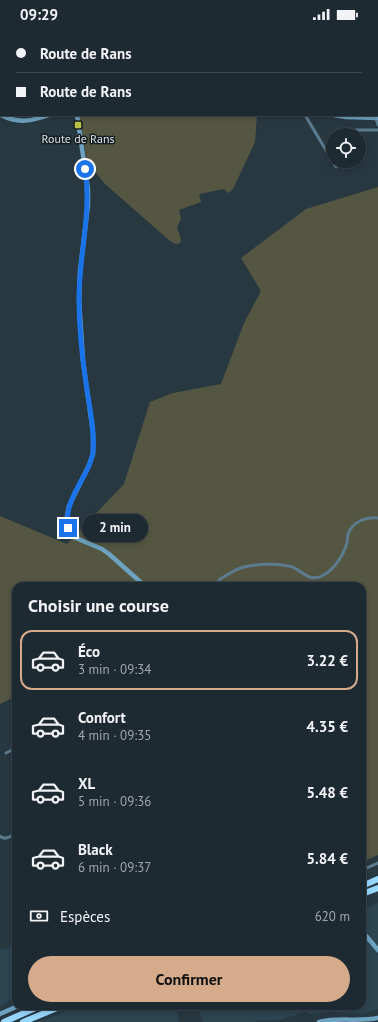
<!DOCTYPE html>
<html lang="fr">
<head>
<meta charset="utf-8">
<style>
	:root { --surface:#1e2a31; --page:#2b363d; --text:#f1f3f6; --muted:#a1a7ab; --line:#3c464d; --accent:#d6ab8b }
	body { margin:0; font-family:"PT Sans",sans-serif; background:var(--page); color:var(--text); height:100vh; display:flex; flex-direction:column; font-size:15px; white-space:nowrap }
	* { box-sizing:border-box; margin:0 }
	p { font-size:13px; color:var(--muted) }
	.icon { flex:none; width:22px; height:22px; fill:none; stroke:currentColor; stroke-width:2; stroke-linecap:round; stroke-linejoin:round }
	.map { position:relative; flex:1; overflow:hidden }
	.panel { position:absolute; left:12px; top:554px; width:354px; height:428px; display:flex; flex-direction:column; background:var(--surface); border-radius:12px; box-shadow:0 2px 6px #0003,0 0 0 1px var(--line) }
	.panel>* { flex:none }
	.top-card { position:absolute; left:0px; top:0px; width:378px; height:88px; box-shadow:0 2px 6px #0003,0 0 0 1px var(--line); display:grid; align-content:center; height:88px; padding:0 16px; background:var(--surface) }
	.controls { position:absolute; left:326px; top:100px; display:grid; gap:8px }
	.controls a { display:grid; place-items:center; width:40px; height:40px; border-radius:50%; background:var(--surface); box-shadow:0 2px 6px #0003,0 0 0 1px var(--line); font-size:20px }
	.end { position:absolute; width:18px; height:18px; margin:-9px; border:5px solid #1a73e8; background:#fff; box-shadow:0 0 0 2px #fff }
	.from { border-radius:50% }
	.bubble { position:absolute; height:28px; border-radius:14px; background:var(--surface); box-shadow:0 2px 6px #0003,0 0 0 1px var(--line); font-size:13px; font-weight:800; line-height:28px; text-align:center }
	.top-card b { display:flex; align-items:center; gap:14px; height:38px; font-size:15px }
	.top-card b+b { border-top:1px solid var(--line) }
	.top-card i { width:10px; height:10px; background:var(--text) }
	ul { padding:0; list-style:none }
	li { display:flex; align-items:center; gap:12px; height:60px; margin:0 8px 6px; padding:0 8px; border:2px solid transparent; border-radius:12px }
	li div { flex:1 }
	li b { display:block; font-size:15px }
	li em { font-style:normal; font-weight:800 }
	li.current { border-color:var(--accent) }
	li>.icon { width:36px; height:36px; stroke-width:1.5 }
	h2 { padding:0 16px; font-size:18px; line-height:48px }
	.pay { display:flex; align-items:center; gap:10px; height:44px; padding:0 16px; font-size:15px }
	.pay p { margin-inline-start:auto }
	.primary-button { display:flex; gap:8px; margin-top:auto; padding:8px 16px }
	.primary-button a { flex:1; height:46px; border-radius:24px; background:var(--accent); color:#111; font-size:16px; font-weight:800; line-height:46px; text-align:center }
	.status { display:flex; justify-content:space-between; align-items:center; height:28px; padding:0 20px; background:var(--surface); direction:ltr }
	.status svg { height:11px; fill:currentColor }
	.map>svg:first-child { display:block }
	.built { fill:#2d4451 }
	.green { fill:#545642 }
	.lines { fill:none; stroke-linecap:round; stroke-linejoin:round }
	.street { stroke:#5b7b8e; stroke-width:3 }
	.secondary { stroke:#6da2c0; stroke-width:4.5 }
	.highway { stroke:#97d8fe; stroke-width:6 }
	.route { stroke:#1a73e8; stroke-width:5 }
	.poi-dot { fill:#bbc044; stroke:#171e22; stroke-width:1.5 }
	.labels { text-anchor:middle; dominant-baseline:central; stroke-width:3; stroke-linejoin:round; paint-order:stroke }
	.poi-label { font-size:12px; fill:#d8e2e8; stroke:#171e22 }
</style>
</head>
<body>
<div class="status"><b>09:29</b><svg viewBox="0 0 49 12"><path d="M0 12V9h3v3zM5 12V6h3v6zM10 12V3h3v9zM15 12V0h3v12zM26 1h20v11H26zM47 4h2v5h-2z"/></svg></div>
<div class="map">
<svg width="378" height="994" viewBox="0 0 378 994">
	<rect width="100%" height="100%" fill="#283841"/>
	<g class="built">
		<path d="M378,875V981L365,985L355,986L332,984L317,986H309L305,984L280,992L258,993L254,994H203L198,980L190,981L177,983L179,994H37L79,978H362V882Z"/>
		<path d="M16,918V973L13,974L11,971L8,973L7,975L0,979V922Z"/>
	</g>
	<g class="green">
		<path d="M79,87H257L255,114L233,161L228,165L224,161L199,166L201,174L179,182L181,191L177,199L181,212L180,215L176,216L170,213L105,156L87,134Z"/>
		<path d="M378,159V827L362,834V558H16V668L0,676V488L67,516L124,456L150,374L173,365L221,356L244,295L261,263L241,230L306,181Z"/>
	</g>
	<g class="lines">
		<g class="street">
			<path d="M278,1V0"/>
			<path d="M377,28H378"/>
			<path d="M305,87L336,139"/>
			<path d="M376,90L378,97"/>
			<path d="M356,102H378"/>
			<path d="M217,558L219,552C227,547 235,541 244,539C257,536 276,535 289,538C301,540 307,555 322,548C334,542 343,528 347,515C348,512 347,509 348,506C353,493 366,489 378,490"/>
			<path d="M6,725L16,720"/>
			<path d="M0,808C5,813 11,808 16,805"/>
			<path d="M16,830L14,832L16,837"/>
			<path d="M362,842L378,835"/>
		</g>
		<g class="secondary">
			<path d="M217,0L218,1"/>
			<path d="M1,87C18,96 32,93 49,87"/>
			<path d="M77,87L88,161V177L80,243L79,271L83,333L93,405V426L89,437L69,478L67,488V495L70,505L74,509L83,513L102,521L109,526L145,558"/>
			<path d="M334,87L346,89L378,90"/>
			<path d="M362,903L378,922"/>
			<path d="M0,986L18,978"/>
			<path d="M319,994C338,989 359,994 378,990"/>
		</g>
		<g class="highway">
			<path d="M362,858L378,851"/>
			<path d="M362,866L378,860"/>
			<path d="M4,994L40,978"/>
			<path d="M23,994L62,978"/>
		</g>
	</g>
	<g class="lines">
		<path class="route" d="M68,500C64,480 77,461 86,444C89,438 92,431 93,424C95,401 89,378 86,355C82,328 79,298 79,271C79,227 92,184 85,141"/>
	</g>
	<rect class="poi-dot" x="74" y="93" width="8" height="8" rx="2"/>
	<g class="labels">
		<g class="poi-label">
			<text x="78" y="110">Route de Rans</text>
		</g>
	</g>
</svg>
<div class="controls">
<a><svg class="icon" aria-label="locate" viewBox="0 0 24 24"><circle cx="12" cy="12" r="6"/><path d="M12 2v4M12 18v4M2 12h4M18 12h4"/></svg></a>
</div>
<i class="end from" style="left:85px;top:141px"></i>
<i class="end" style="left:68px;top:500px"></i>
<div class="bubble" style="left:82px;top:486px;width:66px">2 min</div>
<div class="top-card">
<b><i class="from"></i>Route de Rans</b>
<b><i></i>Route de Rans</b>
</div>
<section class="panel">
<h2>Choisir une course</h2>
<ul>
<li class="current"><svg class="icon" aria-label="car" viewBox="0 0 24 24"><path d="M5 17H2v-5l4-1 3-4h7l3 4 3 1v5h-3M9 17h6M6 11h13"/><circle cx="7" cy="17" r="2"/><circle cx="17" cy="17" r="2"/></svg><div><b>Éco</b><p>3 min · 09:34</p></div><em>3.22 €</em></li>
<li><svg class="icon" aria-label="car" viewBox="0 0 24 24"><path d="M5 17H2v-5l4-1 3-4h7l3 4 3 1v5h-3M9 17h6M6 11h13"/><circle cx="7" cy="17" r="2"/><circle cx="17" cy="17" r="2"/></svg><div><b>Confort</b><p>4 min · 09:35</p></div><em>4.35 €</em></li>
<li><svg class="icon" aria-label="car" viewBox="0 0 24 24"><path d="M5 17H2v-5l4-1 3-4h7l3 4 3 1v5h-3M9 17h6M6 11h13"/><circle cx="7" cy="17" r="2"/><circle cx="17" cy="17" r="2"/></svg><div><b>XL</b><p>5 min · 09:36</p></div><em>5.48 €</em></li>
<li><svg class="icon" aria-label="car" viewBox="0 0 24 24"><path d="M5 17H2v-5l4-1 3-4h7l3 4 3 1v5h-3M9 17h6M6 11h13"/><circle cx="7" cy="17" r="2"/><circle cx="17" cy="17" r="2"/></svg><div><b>Black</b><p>6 min · 09:37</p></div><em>5.84 €</em></li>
</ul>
<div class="pay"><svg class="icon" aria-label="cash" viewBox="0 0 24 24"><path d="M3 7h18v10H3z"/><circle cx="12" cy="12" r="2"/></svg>Espèces<p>620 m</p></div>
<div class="primary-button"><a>Confirmer</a></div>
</section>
</div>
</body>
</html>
